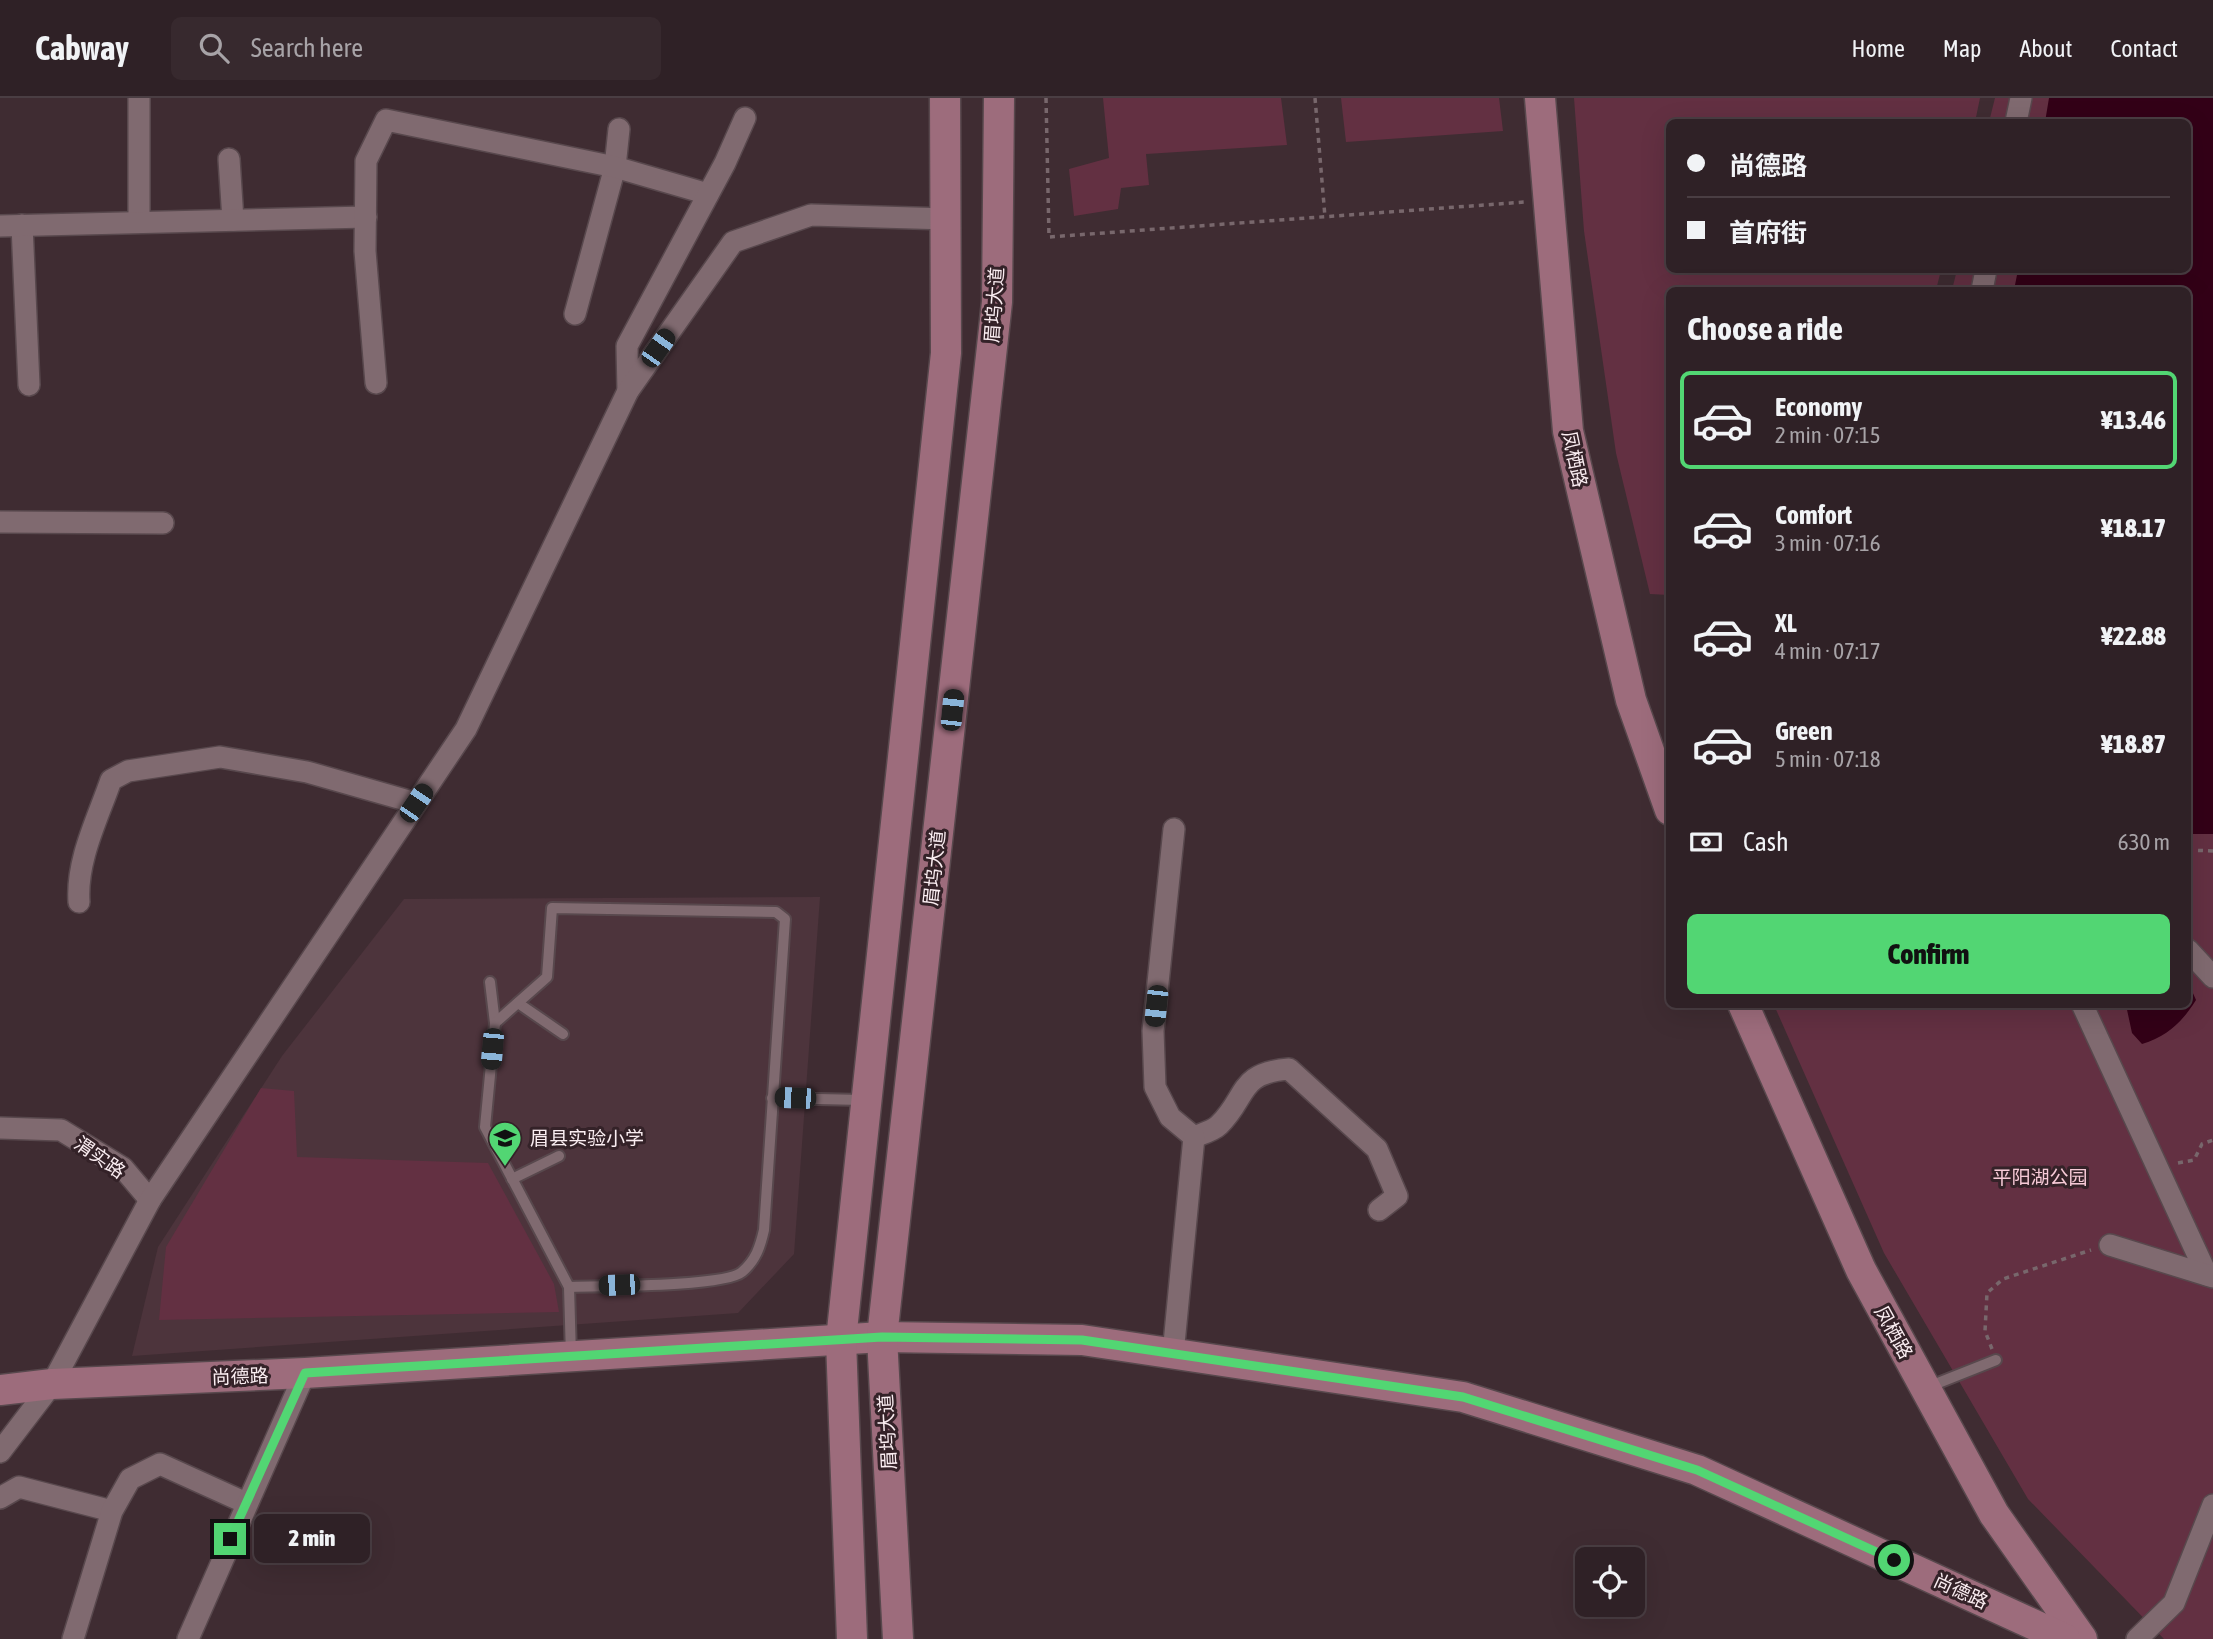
<!DOCTYPE html>
<html lang="en">
<head>
<meta charset="utf-8">
<style>
	:root { --surface:#2f2126; --page:#37292e; --text:#f1f3f6; --muted:#a7a3a7; --line:#4a3e43; --accent:#52d673 }
	body { margin:0; font-family:"Asap Condensed","Noto Sans SC",sans-serif; background:var(--page); color:var(--text); height:100vh; display:flex; flex-direction:column; font-size:26px; white-space:nowrap }
	* { box-sizing:border-box; margin:0 }
	p { font-size:23px; color:var(--muted) }
	.icon { flex:none; width:38px; height:38px; fill:none; stroke:currentColor; stroke-width:2; stroke-linecap:round; stroke-linejoin:round }
	.map { position:relative; flex:1; overflow:hidden }
	.panel { position:absolute; left:1666px; top:189px; width:525px; height:721px; display:flex; flex-direction:column; background:var(--surface); border-radius:10px; box-shadow:0 7px 28px #0002,0 0 0 2px var(--line) }
	.panel>* { flex:none }
	.hud { position:absolute; left:1666px; top:21px; width:525px; height:154px; border-radius:10px; box-shadow:0 7px 28px #0002,0 0 0 2px var(--line); display:grid; align-content:center; height:154px; padding:0 21px; background:var(--surface) }
	.tools { position:absolute; left:1575px; top:1449px; display:grid; gap:14px }
	.tools a { display:grid; place-items:center; width:70px; height:70px; border-radius:10px; background:var(--surface); box-shadow:0 7px 28px #0002,0 0 0 2px var(--line); font-size:35px }
	.end { position:absolute; width:32px; height:32px; margin:-16px; border:9px solid #52d673; background:#111; box-shadow:0 0 0 4px #111 }
	.from { border-radius:50% }
	.bubble { position:absolute; height:49px; border-radius:10px; background:var(--surface); box-shadow:0 7px 28px #0002,0 0 0 2px var(--line); font-size:23px; font-weight:800; line-height:49px; text-align:center }
	.car { position:absolute; width:21px; height:42px; margin:-21px -10px; border-radius:9px; box-shadow:0 0 5px 2px #0007; background:linear-gradient(#222 24%,#8ab4d8 0 40%,#222 0 76%,#8ab4d8 0 86%,#222 0) }
	.hud b { display:flex; align-items:center; gap:24px; height:66px; font-size:26px }
	.hud b+b { border-top:2px solid var(--line) }
	.hud i { width:18px; height:18px; background:var(--text) }
	ul { padding:0; list-style:none }
	li { display:flex; align-items:center; gap:21px; height:98px; margin:0 14px 10px; padding:0 7px; border:4px solid transparent; border-radius:10px }
	li div { flex:1 }
	li b { display:block; font-size:26px }
	li em { font-style:normal; font-weight:800 }
	li.selected { border-color:var(--accent) }
	li>.icon { width:63px; height:63px; stroke-width:1.5 }
	h2 { padding:0 21px; font-size:32px; line-height:84px }
	.pay { display:flex; align-items:center; gap:18px; height:77px; padding:0 21px; font-size:26px }
	.pay p { margin-inline-start:auto }
	.cta { display:flex; gap:14px; margin-top:auto; padding:14px 21px }
	.cta a { flex:1; height:80px; border-radius:10px; background:var(--accent); color:#111; font-size:28px; font-weight:800; line-height:80px; text-align:center }
	header { display:flex; align-items:center; gap:42px; box-sizing:border-box; height:98px; padding:0 35px; background:var(--surface); border-bottom:2px solid var(--line) }
	header strong { font-size:33px }
	nav { display:flex; gap:38px; margin-inline-start:auto; font-size:24px }
	.search { width:490px; height:63px; background:var(--page); display:flex; align-items:center; gap:18px; box-sizing:border-box; padding:0 24px; border-radius:10px; color:var(--muted); font-size:26px }
	.map>svg:first-child { display:block }
	.built { fill:#4d343c }
	.green { fill:#633042 }
	.water { fill:#330017 }
	.lines { fill:none; stroke-linecap:round; stroke-linejoin:round }
	.lane-casing { stroke:#58484d; stroke-width:14 }
	.street-casing { stroke:#58484d; stroke-width:24 }
	.secondary-casing { stroke:#58484d; stroke-width:33 }
	.path { stroke:#78676c; stroke-width:3.5; stroke-dasharray:5 5; stroke-linecap:butt }
	.lane { stroke:#806a70; stroke-width:10 }
	.street { stroke:#806a70; stroke-width:21 }
	.secondary { stroke:#9d6c7c; stroke-width:30 }
	.route { stroke:#52d673; stroke-width:9 }
	.labels { text-anchor:middle; dominant-baseline:central; stroke-width:6; stroke-linejoin:round; paint-order:stroke }
	.street-label { font-size:19px; fill:#faedf1; stroke:#342228 }
	.poi-label { font-size:19px; fill:#faedf1; stroke:#342228; text-anchor:start }
	.park-label { font-size:19px; fill:#f7cad7; stroke:#342228 }
</style>
</head>
<body>
<header>
<strong>Cabway</strong>
<div class="search"><svg class="icon" aria-label="search" viewBox="0 0 24 24"><circle cx="10" cy="10" r="6"/><path d="M15 15l6 6"/></svg>Search here</div>
<nav><a>Home</a><a>Map</a><a>About</a><a>Contact</a></nav>
</header>
<div class="map">
<svg width="2213" height="1541" viewBox="0 0 2213 1541">
	<rect width="100%" height="100%" fill="#3f2c32"/>
	<path class="built" d="M820,799L794,1156L738,1215L132,1258L158,1149L282,958L404,801Z"/>
	<g class="green">
		<path d="M1103,0H1281L1287,47L1146,56L1149,87L1121,90L1118,111L1074,118L1069,71L1109,60Z"/>
		<path d="M1341,0H1499L1503,33L1346,44Z"/>
		<path d="M1574,0H1980L1975,24H1670V172H1941L1936,192H1670L1669,497L1650,496L1616,355L1584,133Z"/>
		<path d="M1995,0H2213V1541H2164L2028,1401L1884,1155L1774,907L2188,906V192H1952L1957,172H2188V24H1989Z"/>
		<path d="M261,990L294,993L297,1059L488,1065L554,1186L559,1214L159,1222L166,1149Z"/>
	</g>
	<g class="water">
		<path d="M2049,0H2213V736H2188V192H2014L2018,172H2188V24H2045Z"/>
		<path d="M2188,884L2196,902C2182,924 2168,938 2142,946L2132,935L2126,907L2188,906Z"/>
	</g>
	<g class="lines">
		<defs>
			<g id="lane">
				<path d="M490,884L495,925L485,1029L569,1189L571,1258"/>
				<path d="M518,905L563,936"/>
				<path d="M495,925L547,879L552,810L776,814L785,821L764,1132C760,1149 756,1162 742,1174C724,1189 599,1188 569,1189"/>
				<path d="M772,1000L863,1002"/>
				<path d="M512,1081L559,1058"/>
				<path d="M1928,1289L1996,1262"/>
			</g>
			<g id="street">
				<path d="M2016,24L2021,0"/>
				<path d="M229,61L233,122"/>
				<path d="M139,124V0"/>
				<path d="M22,127L29,287"/>
				<path d="M0,128L366,119"/>
				<path d="M1982,192L1986,172"/>
				<path d="M575,216L615,69L619,31"/>
				<path d="M376,285L365,153L366,63L386,22L615,69L708,96"/>
				<path d="M628,293L627,248L725,65L745,20"/>
				<path d="M0,424L163,425"/>
				<path d="M1174,731L1153,933L1155,989L1170,1019L1194,1039C1201,1036 1213,1033 1219,1027C1248,999 1237,975 1289,971L1377,1051L1397,1098L1379,1112"/>
				<path d="M79,804C76,762 98,720 111,682L128,673L220,659L307,674L416,705"/>
				<path d="M2188,852L2213,879"/>
				<path d="M2082,906L2207,1177"/>
				<path d="M0,1030L61,1032L123,1070L150,1102"/>
				<path d="M2110,1147L2213,1179"/>
				<path d="M1173,1256L1194,1039"/>
				<path d="M0,1354L52,1286L150,1102L466,631L628,293L733,144L811,117L948,121"/>
				<path d="M0,1400L19,1389L112,1413"/>
				<path d="M73,1541L112,1413L130,1381L160,1366L246,1405"/>
				<path d="M188,1541L305,1275"/>
				<path d="M2137,1541L2174,1505L2213,1407"/>
			</g>
			<g id="secondary">
				<path d="M1540,0L1568,333L1631,602L1670,712"/>
				<path d="M1743,906L1861,1172L1994,1416L2082,1541"/>
				<path d="M0,1292L52,1286L305,1275L882,1239L1082,1242L1463,1299L1697,1372L2065,1541"/>
				<path d="M852,1541L841,1242L946,255L945,0"/>
				<path d="M898,1541L882,1239L997,204L999,0"/>
			</g>
		</defs>
		<use href="#lane" class="lane-casing"/>
		<use href="#street" class="street-casing"/>
		<use href="#secondary" class="secondary-casing"/>
		<g class="path">
			<path d="M1046,0L1049,139L1525,104"/>
			<path d="M1315,0L1325,119"/>
			<path d="M2188,752L2213,753"/>
			<path d="M2178,1065L2194,1062L2202,1046L2213,1042"/>
			<path d="M1992,1251L1985,1233L1987,1195L2003,1181L2091,1152"/>
		</g>
		<use href="#lane" class="lane"/>
		<use href="#street" class="street"/>
		<use href="#secondary" class="secondary"/>
	</g>
	<g class="lines">
		<path class="route" d="M230,1441L305,1275L882,1239L1082,1242L1463,1299L1697,1372L1894,1462"/>
	</g>
	<defs>
		<symbol id="school-pin" viewBox="-11 -11 22 30"><path d="M0 17L-7.5 6A9.5 9.5 0 1 1 7.5 6Z" fill="#52d673" stroke="#342228"/><path d="M0-5L7-2L0 1L-7-2ZM-4 1L0 2.5L4 1V4Q0 6-4 4Z" fill="#111"/></symbol>
	</defs>
	<g fill-rule="evenodd">
		<use href="#school-pin" x="486" y="1021" width="38" height="52"/>
	</g>
	<g class="labels">
		<g class="street-label">
			<text transform="translate(994 207) rotate(-86)">眉坞大道</text>
			<text transform="translate(1575 361) rotate(78)">凤栖路</text>
			<text transform="translate(934 770) rotate(-84)">眉坞大道</text>
			<text transform="translate(100 1059) rotate(35)">渭实路</text>
			<text transform="translate(1894 1234) rotate(61)">凤栖路</text>
			<text transform="translate(240 1278) rotate(-2)">尚德路</text>
			<text transform="translate(887 1334) rotate(-93)">眉坞大道</text>
			<text transform="translate(1961 1493) rotate(25)">尚德路</text>
		</g>
		<g class="poi-label">
			<text x="530" y="1040">眉县实验小学</text>
		</g>
		<g class="park-label">
			<text x="2040" y="1079">平阳湖公园</text>
		</g>
	</g>
</svg>
<div class="tools">
<a><svg class="icon" aria-label="locate" viewBox="0 0 24 24"><circle cx="12" cy="12" r="6"/><path d="M12 2v4M12 18v4M2 12h4M18 12h4"/></svg></a>
</div>
<i class="end from" style="left:1894px;top:1462px"></i>
<i class="end" style="left:230px;top:1441px"></i>
<div class="bubble" style="left:254px;top:1416px;width:116px">2 min</div>
<i class="car" style="left:658px;top:250px;rotate:35deg"></i>
<i class="car" style="left:952px;top:612px;rotate:6deg"></i>
<i class="car" style="left:416px;top:705px;rotate:34deg"></i>
<i class="car" style="left:1156px;top:908px;rotate:186deg"></i>
<i class="car" style="left:492px;top:951px;rotate:185deg"></i>
<i class="car" style="left:795px;top:1000px;rotate:272deg"></i>
<i class="car" style="left:619px;top:1187px;rotate:268deg"></i>
<div class="hud">
<b><i class="from"></i>尚德路</b>
<b><i></i>首府街</b>
</div>
<section class="panel">
<h2>Choose a ride</h2>
<ul>
<li class="selected"><svg class="icon" aria-label="car" viewBox="0 0 24 24"><path d="M5 17H2v-5l4-1 3-4h7l3 4 3 1v5h-3M9 17h6M6 11h13"/><circle cx="7" cy="17" r="2"/><circle cx="17" cy="17" r="2"/></svg><div><b>Economy</b><p>2 min · 07:15</p></div><em>¥13.46</em></li>
<li><svg class="icon" aria-label="car" viewBox="0 0 24 24"><path d="M5 17H2v-5l4-1 3-4h7l3 4 3 1v5h-3M9 17h6M6 11h13"/><circle cx="7" cy="17" r="2"/><circle cx="17" cy="17" r="2"/></svg><div><b>Comfort</b><p>3 min · 07:16</p></div><em>¥18.17</em></li>
<li><svg class="icon" aria-label="car" viewBox="0 0 24 24"><path d="M5 17H2v-5l4-1 3-4h7l3 4 3 1v5h-3M9 17h6M6 11h13"/><circle cx="7" cy="17" r="2"/><circle cx="17" cy="17" r="2"/></svg><div><b>XL</b><p>4 min · 07:17</p></div><em>¥22.88</em></li>
<li><svg class="icon" aria-label="car" viewBox="0 0 24 24"><path d="M5 17H2v-5l4-1 3-4h7l3 4 3 1v5h-3M9 17h6M6 11h13"/><circle cx="7" cy="17" r="2"/><circle cx="17" cy="17" r="2"/></svg><div><b>Green</b><p>5 min · 07:18</p></div><em>¥18.87</em></li>
</ul>
<div class="pay"><svg class="icon" aria-label="cash" viewBox="0 0 24 24"><path d="M3 7h18v10H3z"/><circle cx="12" cy="12" r="2"/></svg>Cash<p>630 m</p></div>
<div class="cta"><a>Confirm</a></div>
</section>
</div>
</body>
</html>
